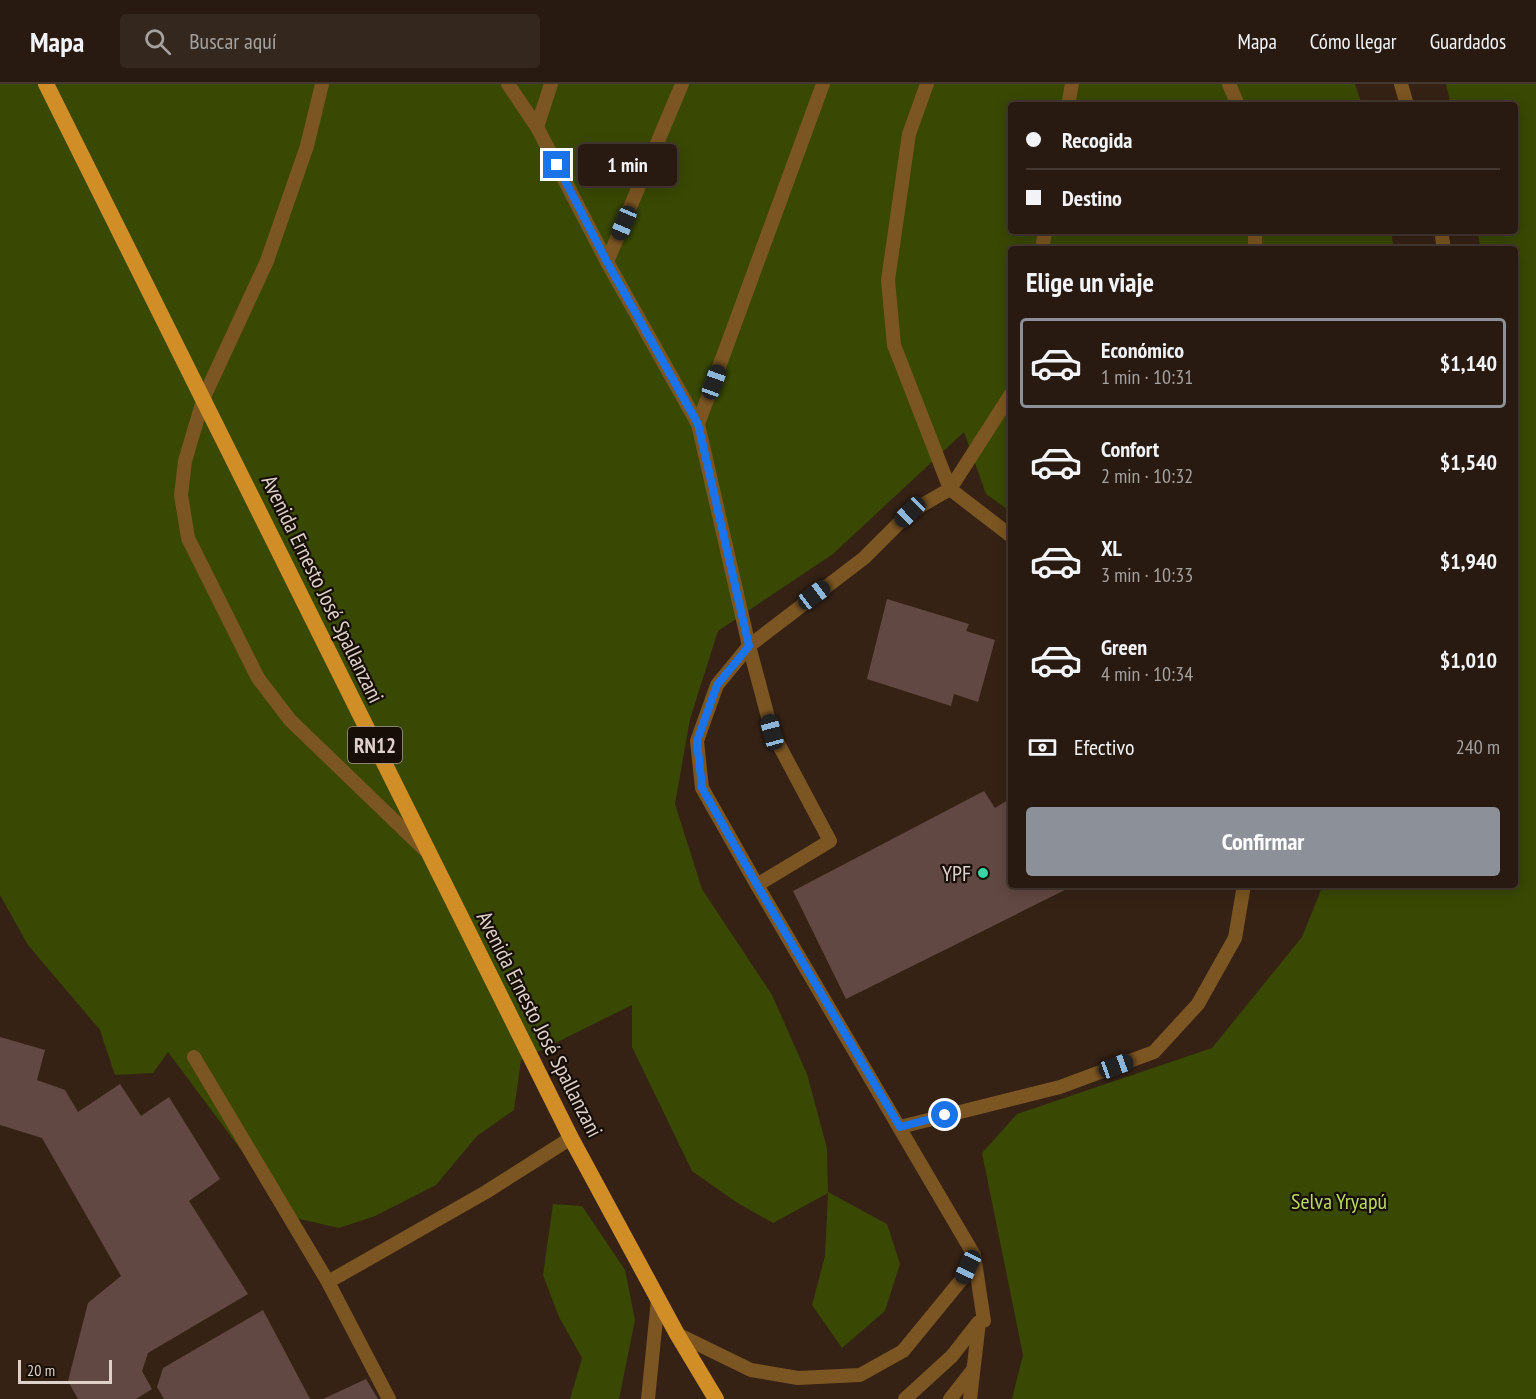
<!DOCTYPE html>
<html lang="es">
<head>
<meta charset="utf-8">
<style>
	:root { --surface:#281a10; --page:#34271e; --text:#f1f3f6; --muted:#a5a19f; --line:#443830; --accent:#8c9099 }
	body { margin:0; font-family:"PT Sans Narrow",sans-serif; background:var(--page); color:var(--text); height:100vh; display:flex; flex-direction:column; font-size:22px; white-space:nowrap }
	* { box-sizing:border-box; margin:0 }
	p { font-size:20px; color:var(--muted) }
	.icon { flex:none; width:33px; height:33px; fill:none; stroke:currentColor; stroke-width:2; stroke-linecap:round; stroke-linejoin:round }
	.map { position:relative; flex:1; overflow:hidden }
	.panel { position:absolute; left:1008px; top:162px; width:510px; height:642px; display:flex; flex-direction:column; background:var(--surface); border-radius:6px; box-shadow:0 3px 15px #0003,0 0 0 2px var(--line) }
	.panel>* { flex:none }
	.hud { position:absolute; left:1008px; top:18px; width:510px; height:132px; border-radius:6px; box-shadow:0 3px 15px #0003,0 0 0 2px var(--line); display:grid; align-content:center; height:132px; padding:0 18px; background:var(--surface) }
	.scale { position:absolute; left:18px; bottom:15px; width:94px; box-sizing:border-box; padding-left:6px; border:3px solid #ded1c9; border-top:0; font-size:16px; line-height:21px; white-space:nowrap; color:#ded1c9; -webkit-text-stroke:4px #170e08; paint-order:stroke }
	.end { position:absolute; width:27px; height:27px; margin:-14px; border:8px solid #1a73e8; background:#fff; box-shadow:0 0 0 3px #fff }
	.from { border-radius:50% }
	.bubble { position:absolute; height:42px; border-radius:6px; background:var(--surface); box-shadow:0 3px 15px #0003,0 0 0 2px var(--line); font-size:20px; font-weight:700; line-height:42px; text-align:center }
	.car { position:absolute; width:18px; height:36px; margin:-18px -9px; border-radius:8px; box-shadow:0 0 4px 2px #0007; background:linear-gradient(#222 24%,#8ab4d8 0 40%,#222 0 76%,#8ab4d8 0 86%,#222 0) }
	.hud b { display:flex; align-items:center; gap:21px; height:57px; font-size:22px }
	.hud b+b { border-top:2px solid var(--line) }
	.hud i { width:15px; height:15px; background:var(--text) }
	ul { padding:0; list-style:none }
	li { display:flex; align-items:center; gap:18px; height:90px; margin:0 12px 9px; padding:0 6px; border:3px solid transparent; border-radius:6px }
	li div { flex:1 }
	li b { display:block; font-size:22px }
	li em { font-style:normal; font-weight:700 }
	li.active { border-color:var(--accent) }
	li>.icon { width:54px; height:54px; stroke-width:1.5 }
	h2 { padding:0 18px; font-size:27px; line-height:72px }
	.pay { display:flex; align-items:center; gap:15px; height:66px; padding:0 18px; font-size:22px }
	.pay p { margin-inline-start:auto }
	.primary-button { display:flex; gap:12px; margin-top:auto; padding:12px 18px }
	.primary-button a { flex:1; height:69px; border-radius:6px; background:var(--accent); color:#fff; font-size:24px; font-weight:700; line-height:69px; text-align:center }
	header { display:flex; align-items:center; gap:36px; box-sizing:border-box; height:84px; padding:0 30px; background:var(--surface); border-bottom:2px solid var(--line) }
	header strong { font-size:28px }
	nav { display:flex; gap:33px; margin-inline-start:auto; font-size:21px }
	.search { width:420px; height:54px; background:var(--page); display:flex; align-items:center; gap:15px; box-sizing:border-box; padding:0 21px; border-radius:6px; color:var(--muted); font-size:22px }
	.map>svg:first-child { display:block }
	.green { fill:#394802 }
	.building { fill:#624842 }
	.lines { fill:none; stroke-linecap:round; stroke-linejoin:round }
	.service { stroke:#7b5522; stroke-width:14 }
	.trunk { stroke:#d28e26; stroke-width:16 }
	.route { stroke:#1a73e8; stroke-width:8 }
	.poi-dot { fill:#3bd4a4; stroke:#170e08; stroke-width:2 }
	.labels { text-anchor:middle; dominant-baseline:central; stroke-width:4.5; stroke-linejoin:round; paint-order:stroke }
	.shield { fill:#170e08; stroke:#a2968f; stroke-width:1.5 }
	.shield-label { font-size:21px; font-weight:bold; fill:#ded1c9 }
	.street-label { font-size:22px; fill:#ded1c9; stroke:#170e08 }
	.poi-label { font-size:22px; fill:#ded1c9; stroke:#170e08; text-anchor:end }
	.park-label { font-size:22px; fill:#b9da5d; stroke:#170e08 }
</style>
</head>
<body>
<header>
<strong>Mapa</strong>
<div class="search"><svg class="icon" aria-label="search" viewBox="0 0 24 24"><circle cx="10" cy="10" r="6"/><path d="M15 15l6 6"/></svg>Buscar aquí</div>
<nav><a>Mapa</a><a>Cómo llegar</a><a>Guardados</a></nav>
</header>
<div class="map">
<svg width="1536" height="1315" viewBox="0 0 1536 1315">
	<rect width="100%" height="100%" fill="#352215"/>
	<g class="green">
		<path d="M0,0H1355L1362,21H1011V147H1391L1394,165H1011V428L986,410L964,348L833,470L718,547L690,635L675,720L702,805L772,911L807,990L827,1064L828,1108L887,1140L900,1180L885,1227L842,1264L812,1221L825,1172L828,1109L773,1139L736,1118L692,1087L632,963V921L521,976L514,1026L477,1052L436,1101L375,1132L339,1144L291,1133L168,968L153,989L115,991L100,946L28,861L0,811Z"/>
		<path d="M1446,0H1536V1315H1012L1023,1271L982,1069L1017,1030L1212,964L1302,853L1323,801H1515V165H1480L1478,147H1515V21H1451Z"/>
		<path d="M553,1120L582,1122L625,1186L635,1236L619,1315H570L582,1274L559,1233L543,1191Z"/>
	</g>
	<g class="building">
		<path d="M887,515L969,540L966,547L995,556L978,618L954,610L951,622L867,595Z"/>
		<path d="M984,707L995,724L1011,714V801H1075L846,915L793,807Z"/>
		<path d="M0,953L45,966L37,996L65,1006L78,1028L120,1000L141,1032L169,1013L220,1095L189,1117L248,1210L148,1269L142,1287L152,1305L136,1315H78L68,1297L88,1219L121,1192L42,1054L0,1041Z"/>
		<path d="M263,1226L310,1315H164L157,1303L163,1284Z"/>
		<path d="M366,1295L378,1315H323Z"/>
	</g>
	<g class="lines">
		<g class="service">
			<path d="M322,0L307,62L267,177L204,313L185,377L181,411L188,454L258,594L290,636L425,766"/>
			<path d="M508,0L537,43L607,178L698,340L749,562L772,648L830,757L757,801L974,1171L984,1237L979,1238L970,1315"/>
			<path d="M927,0L909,50L888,196L894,261L950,405"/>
			<path d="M1229,0L1238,21"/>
			<path d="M1401,0L1407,21"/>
			<path d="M1068,21L1072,0"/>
			<path d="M537,43L551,0"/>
			<path d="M1255,147V165"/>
			<path d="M1441,147L1444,165"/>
			<path d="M1042,165L1045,147"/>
			<path d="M607,178L682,0"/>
			<path d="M698,340L823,0"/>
			<path d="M950,405L1011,310"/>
			<path d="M757,801L702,704L697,657L717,601L749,562L864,474L910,428L950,405L1011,452"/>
			<path d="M194,973L328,1198L389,1315"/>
			<path d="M900,1043L1060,1003L1154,968L1198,920L1235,854L1244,801"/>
			<path d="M328,1198L486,1108L571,1054"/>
			<path d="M677,1250L751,1286L798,1294L860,1291L903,1267L962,1195L974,1171"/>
			<path d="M648,1315L658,1215"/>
			<path d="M905,1315L952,1272L977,1240"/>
			<path d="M950,1315L972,1287"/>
		</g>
		<path class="trunk" d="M46,0L571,1054L677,1250L716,1315"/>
	</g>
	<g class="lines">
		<path class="route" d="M557,81L607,178L698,340L749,562L717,601L697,657L702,704L757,801L900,1043L945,1031"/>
	</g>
	<circle class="poi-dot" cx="983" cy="789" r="6"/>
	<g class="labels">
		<rect class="shield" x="348" y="643" width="54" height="36" rx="4.5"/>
		<g class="shield-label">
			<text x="375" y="661">RN12</text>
		</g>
		<g class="street-label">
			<text transform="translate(323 505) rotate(64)">Avenida Ernesto José Spallanzani</text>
			<text transform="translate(540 940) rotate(63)">Avenida Ernesto José Spallanzani</text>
		</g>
		<g class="poi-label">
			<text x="971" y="789">YPF</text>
		</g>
		<g class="park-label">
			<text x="1339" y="1117">Selva Yryapú</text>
		</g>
	</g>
</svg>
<div class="scale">20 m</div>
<i class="end from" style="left:945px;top:1031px"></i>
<i class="end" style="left:557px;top:81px"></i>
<div class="bubble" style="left:578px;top:60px;width:99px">1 min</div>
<i class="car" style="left:624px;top:139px;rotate:203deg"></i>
<i class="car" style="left:714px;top:298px;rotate:20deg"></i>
<i class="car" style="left:910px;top:428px;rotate:226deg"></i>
<i class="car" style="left:814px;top:511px;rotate:53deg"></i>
<i class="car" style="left:772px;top:648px;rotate:345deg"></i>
<i class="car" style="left:1116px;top:982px;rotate:70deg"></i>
<i class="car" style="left:968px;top:1183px;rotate:205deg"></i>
<div class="hud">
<b><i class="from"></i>Recogida</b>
<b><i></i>Destino</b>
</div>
<section class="panel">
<h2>Elige un viaje</h2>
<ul>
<li class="active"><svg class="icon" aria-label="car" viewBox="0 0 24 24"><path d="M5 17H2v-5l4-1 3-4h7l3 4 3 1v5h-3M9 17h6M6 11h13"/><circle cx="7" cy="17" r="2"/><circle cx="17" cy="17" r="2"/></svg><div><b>Económico</b><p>1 min · 10:31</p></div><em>$1,140</em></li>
<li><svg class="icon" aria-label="car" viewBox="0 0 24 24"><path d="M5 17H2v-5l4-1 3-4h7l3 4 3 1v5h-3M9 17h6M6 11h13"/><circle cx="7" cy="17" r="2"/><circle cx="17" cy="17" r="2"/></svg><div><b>Confort</b><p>2 min · 10:32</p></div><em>$1,540</em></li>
<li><svg class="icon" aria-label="car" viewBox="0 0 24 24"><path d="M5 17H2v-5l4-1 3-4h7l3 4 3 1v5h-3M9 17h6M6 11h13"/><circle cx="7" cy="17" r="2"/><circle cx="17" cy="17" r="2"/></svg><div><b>XL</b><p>3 min · 10:33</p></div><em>$1,940</em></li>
<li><svg class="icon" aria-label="car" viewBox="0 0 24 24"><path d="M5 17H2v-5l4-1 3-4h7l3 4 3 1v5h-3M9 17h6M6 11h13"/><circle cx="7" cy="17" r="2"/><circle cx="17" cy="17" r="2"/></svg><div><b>Green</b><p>4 min · 10:34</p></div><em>$1,010</em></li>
</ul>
<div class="pay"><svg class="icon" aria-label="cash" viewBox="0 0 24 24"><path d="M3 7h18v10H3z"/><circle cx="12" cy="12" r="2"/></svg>Efectivo<p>240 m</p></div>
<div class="primary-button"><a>Confirmar</a></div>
</section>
</div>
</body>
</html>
